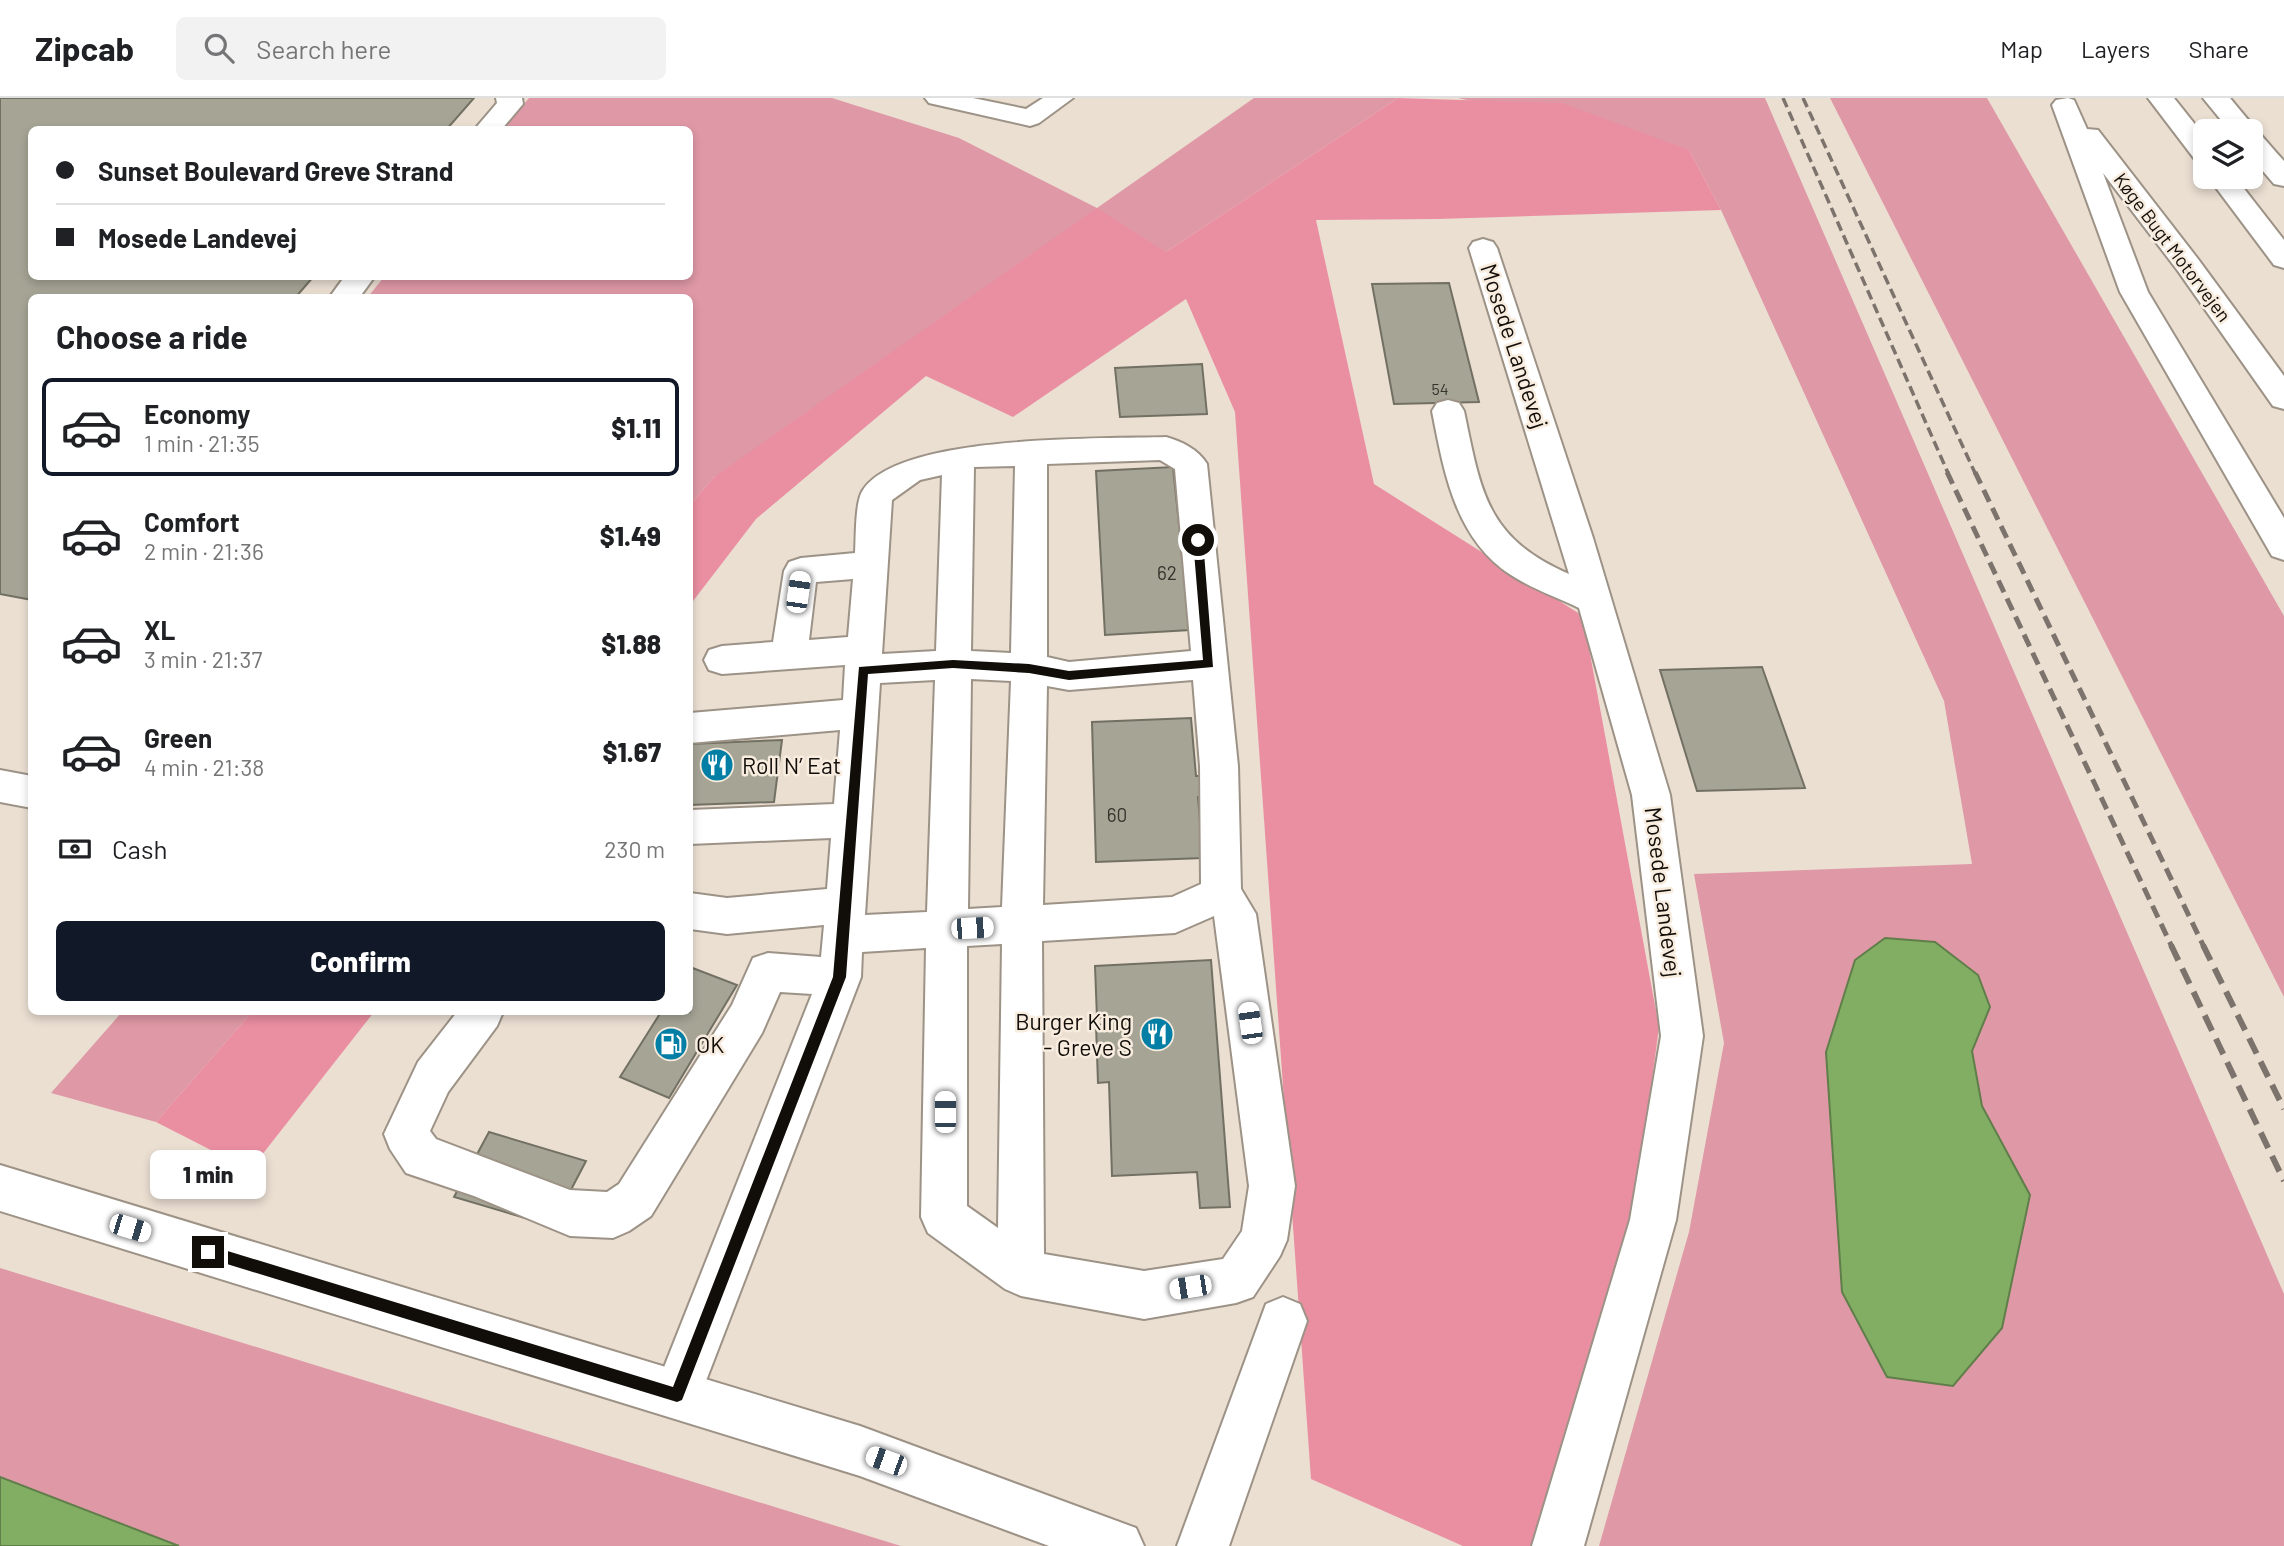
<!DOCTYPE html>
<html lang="en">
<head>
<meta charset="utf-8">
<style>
	:root { --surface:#fff; --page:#f2f2f2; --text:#202124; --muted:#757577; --line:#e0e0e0; --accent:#111827 }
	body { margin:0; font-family:Barlow,sans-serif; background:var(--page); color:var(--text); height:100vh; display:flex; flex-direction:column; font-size:26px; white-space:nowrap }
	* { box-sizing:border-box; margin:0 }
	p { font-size:23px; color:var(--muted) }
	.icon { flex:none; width:38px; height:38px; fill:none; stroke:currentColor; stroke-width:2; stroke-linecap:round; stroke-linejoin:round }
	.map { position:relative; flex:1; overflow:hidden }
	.side { position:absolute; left:28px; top:196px; width:665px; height:721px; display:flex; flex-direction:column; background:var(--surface); border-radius:10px; box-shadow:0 4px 10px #0003 }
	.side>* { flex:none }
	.guide { position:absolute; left:28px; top:28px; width:665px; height:154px; border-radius:10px; box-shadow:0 4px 10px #0003; display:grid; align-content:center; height:154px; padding:0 28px; background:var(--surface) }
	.tools { position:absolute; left:2193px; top:21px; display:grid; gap:14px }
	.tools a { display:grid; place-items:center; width:70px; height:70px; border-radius:10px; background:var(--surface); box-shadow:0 4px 10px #0003; font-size:35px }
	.end { position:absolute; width:32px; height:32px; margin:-16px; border:9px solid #110d09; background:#fff; box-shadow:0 0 0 4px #fff }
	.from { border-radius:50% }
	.bubble { position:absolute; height:49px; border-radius:10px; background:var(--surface); box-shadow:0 4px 10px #0003; font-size:23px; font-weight:800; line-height:49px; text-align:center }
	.car { position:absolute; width:21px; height:42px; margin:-21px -10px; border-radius:9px; box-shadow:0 0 5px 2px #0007; background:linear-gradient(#fff 24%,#345 0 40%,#fff 0 76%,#345 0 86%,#fff 0) }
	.guide b { display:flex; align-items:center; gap:24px; height:66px; font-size:26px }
	.guide b+b { border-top:2px solid var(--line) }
	.guide i { width:18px; height:18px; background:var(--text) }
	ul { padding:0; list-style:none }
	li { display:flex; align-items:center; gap:21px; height:98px; margin:0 14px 10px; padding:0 14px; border:4px solid transparent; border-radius:10px }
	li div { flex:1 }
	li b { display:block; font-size:26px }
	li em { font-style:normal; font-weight:800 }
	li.selected { border-color:var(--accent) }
	li>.icon { width:63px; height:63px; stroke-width:1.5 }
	h2 { padding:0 28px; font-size:32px; line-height:84px }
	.pay { display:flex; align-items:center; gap:18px; height:77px; padding:0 28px; font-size:26px }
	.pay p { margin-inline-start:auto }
	.action { display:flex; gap:14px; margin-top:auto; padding:14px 28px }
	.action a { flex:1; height:80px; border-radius:10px; background:var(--accent); color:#fff; font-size:28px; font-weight:800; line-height:80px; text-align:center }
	header { display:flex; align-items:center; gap:42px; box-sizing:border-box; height:98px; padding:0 35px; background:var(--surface); border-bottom:2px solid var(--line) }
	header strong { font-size:33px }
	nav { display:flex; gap:38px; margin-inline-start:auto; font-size:24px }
	.search { width:490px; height:63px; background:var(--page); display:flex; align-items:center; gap:18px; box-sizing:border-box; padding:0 24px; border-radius:10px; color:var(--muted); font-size:26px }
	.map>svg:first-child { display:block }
	.green { fill:#df98a6 }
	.forest { fill:#ea8fa2 }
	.water { fill:#82ae64; stroke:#607e49; stroke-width:2 }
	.building { fill:#a5a495; stroke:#727062; stroke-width:2 }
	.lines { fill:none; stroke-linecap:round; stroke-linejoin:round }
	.minor-casing { stroke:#9c9286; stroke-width:4 }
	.major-casing { stroke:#9c9286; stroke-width:4 }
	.highway-casing { stroke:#9c9286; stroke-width:4 }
	.minor { fill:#fff; fill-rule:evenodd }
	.major { fill:#fff; fill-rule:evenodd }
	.highway { fill:#fff; fill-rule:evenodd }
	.rail-far2 { stroke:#7c746c; stroke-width:3.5; stroke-dasharray:10 5; stroke-linecap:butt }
	.rail-far1 { stroke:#7c746c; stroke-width:5; stroke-dasharray:13 7; stroke-linecap:butt }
	.rail { stroke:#7c746c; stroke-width:6; stroke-dasharray:17 9; stroke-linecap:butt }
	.route { fill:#110d09 }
	.labels { text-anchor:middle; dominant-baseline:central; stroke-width:5; stroke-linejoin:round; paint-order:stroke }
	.far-number-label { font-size:16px; fill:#36332c }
	.far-street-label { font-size:19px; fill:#110d09; stroke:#f8ecdf }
	.number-label { font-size:19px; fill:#36332c }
	.street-label { font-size:23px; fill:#110d09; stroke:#f8ecdf }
	.poi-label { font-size:23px; fill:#110d09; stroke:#f8ecdf; text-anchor:start }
</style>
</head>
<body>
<header>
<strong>Zipcab</strong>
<div class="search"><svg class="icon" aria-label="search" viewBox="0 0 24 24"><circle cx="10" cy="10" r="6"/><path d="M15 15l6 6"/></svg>Search here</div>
<nav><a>Map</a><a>Layers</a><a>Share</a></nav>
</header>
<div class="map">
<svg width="2284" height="1448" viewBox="0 0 2284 1448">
	<rect width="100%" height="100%" fill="#ebdfd2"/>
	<g class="green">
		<path d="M529,0H832L959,40L1097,110L1254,0H1398L1166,154L714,379L690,407V200H367L384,179L690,178V32L503,31Z"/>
		<path d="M1458,0H1765L2284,1196V1448H1599L1689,1134L1724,945L1694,776L1972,766L1944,603L1721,112L1689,52Z"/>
		<path d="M1830,0H1987L2284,518V899Z"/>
		<path d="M122,914H252L156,1024L51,995Z"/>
		<path d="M0,1170L901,1448H0Z"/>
	</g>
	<g class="forest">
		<path d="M1398,0L1562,5L1689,52L1721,112L1438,121L1316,122L1374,386L1583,518L1659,929L1636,1104L1532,1448H1463L1311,1381L1235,314L1186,201L1013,319L926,278L756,421L690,507V407L714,379L1097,110L1166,154Z"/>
		<path d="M252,914H374L250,1072L156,1024Z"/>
	</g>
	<g class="water">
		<path d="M1885,840L1935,844L1978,877L1990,909L1972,953L1982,1008L2030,1097L2002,1230L1953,1288L1887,1279L1842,1194L1826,954L1855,862Z"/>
		<path d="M0,1379L179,1448H0Z"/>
	</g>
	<g class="building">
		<path d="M0,0H474L446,32H32V178H314L295,200H32V502L0,496Z"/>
		<path d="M1449,185L1479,304L1394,306L1372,186Z"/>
		<path d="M1202,266L1207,316L1120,319L1115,270Z"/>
		<path d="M1173,369L1190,532L1105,537L1096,373Z"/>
		<path d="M1762,569L1805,690L1697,693L1660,572Z"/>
		<path d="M1191,620L1196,678H1210L1212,699H1198L1203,760L1096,764L1092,624Z"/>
		<path d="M782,642L774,704L690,707V646Z"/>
		<path d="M1211,862L1230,1109L1200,1110L1197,1074L1112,1078L1109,984L1098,985L1096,927L1110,926L1109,919L1097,920L1095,868Z"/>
		<path d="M690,869L737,887L669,1000L620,979L661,914H690Z"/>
		<path d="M489,1034L586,1063L552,1128L454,1099Z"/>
	</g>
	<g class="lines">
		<defs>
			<g id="minor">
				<path d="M496,0H522L523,6L501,32H474L497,5Z"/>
				<path d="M925,0H973L1026,11L1043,0H1073L1039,25L1030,28L929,5Z"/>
				<path d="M1483,141L1493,144L1497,150L1593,440L1670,697L1703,938L1676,1122L1584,1448H1532L1630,1122L1661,938L1632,697L1579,510C1557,499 1532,491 1511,477C1455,441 1444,374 1432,313L1437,305L1448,302L1459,305L1464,313C1481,394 1486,440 1569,476L1469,150L1473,144Z"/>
				<path d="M345,178H375L359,200H329Z"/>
				<path d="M1166,339C1181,343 1199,352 1207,366L1238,668L1241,791L1256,816L1295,1088L1287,1142L1280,1158L1253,1199L1236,1205L1144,1221L1021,1198L1005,1191L928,1135L921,1119L926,850L862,854L861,879L694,1314L677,1321L660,1314L653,1297L812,896L780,894L762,935L651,1118L629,1133L613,1140L570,1138L474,1098L406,1075L390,1051L384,1036L418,964L457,914H503L497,928L448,994L430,1033L436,1041L570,1092L607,1094L619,1086L732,907L753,860L768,855L821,859L824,827L727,836L690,831V795L727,800L827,791L831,740L690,746V712L834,706L840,632L690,645V615L843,602L845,567L722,576L709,572L704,562L709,552L722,548L773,544L784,473L789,464L801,460L855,455C856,439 855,403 863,392C900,336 1101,341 1166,339ZM1160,362L1175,371L1191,553L1069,564L1047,559V366ZM1015,368L1011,555L971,553L974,369ZM942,377L936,553L882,556L892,402L920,382ZM853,481L848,539L809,542L816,484ZM971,581L1011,583L1002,809L968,811ZM935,582L927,814L865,817L880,585ZM1193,582L1200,668L1201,786L1172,799L1043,807L1047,588L1069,592ZM1214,818L1249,1088L1242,1133L1223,1161L1144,1173L1044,1156L1042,843L1175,835ZM1002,846L998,1130L967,1108V848Z"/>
				<path d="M0,672L32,678V710L0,704Z"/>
				<path d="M1283,1199L1300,1206L1307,1223L1229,1448H1177L1266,1206Z"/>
			</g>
			<path id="major" d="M0,1067L860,1328L1136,1430L1144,1448H1049L860,1378L0,1113Z"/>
			<g id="highway">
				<path d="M2068,0L2074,2L2087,31L2098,32L2198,161L2284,278V311L2273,308L2178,173L2103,75L2148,194L2284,420V462L2272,458L2120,194L2052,7L2056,2Z"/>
				<path d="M2148,0H2174L2205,39V65L2196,63Z"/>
				<path d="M2203,0H2230C2249,23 2264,41 2284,63V88L2274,86L2250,58V33H2230Z"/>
				<path d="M2208,79H2235L2284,142V170L2274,167Z"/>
			</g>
		</defs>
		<use href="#minor" class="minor-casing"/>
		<use href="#major" class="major-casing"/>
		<use href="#highway" class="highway-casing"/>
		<use href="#minor" class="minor"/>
		<use href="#major" class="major"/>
		<use href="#highway" class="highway"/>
		<g class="rail-far2">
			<path d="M1783,0L1948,375"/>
			<path d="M1803,0L1975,375"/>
		</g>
		<g class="rail-far1">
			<path d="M1947,374L2172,849"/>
			<path d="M1975,374L2204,849"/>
		</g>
		<g class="rail">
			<path d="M2171,847L2284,1083"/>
			<path d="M2203,847L2284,1011"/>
		</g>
	</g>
	<path class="route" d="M1198,438L1203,442L1213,569L1069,582L1029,575L953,570L868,576L846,879L682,1302L677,1304L204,1159L202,1154L208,1147L673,1289L833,879L859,569L953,562L1029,566L1069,573L1203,562L1193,442Z"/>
	<defs>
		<symbol id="restaurant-disc" viewBox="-11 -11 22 22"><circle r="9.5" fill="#037ea4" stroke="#f8ecdf"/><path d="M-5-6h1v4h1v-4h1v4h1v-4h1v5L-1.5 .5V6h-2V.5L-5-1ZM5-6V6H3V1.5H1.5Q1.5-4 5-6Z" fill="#fff"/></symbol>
		<symbol id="fuel-disc" viewBox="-11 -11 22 22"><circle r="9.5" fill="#037ea4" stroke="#f8ecdf"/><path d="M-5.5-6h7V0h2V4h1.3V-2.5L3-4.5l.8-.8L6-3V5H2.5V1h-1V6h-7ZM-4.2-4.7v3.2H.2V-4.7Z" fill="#fff"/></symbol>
	</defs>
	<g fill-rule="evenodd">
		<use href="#restaurant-disc" x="698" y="648" width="38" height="38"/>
		<use href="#restaurant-disc" x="1138" y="917" width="38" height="38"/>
		<use href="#fuel-disc" x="652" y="927" width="38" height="38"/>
	</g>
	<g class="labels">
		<g class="far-number-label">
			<text x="1440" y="290">54</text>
		</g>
		<g class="far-street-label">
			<text transform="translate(2173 149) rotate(53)">Køge Bugt Motorvejen</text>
		</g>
		<g class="number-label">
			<text x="1167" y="474">62</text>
			<text x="1117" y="716">60</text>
		</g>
		<g class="street-label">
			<text transform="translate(1515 248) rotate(72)">Mosede Landevej</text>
			<text transform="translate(1664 794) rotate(83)">Mosede Landevej</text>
		</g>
		<g class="poi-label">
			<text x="742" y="667">Roll N’ Eat</text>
			<text x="1132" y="923" text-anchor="end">Burger King<tspan x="1132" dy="26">- Greve S</tspan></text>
			<text x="696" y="946">OK</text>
		</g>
	</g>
</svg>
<div class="tools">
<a><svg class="icon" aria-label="layers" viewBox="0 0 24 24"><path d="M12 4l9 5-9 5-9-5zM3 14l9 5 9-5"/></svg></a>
</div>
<i class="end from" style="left:1198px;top:442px"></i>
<i class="end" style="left:208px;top:1154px"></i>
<div class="bubble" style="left:150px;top:1052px;width:116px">1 min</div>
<i class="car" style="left:798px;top:494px;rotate:8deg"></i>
<i class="car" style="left:972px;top:830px;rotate:87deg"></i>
<i class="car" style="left:1250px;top:925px;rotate:352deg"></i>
<i class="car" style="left:945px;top:1014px;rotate:0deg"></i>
<i class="car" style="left:130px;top:1130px;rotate:107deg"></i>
<i class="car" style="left:1190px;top:1189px;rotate:261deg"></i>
<i class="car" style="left:886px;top:1363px;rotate:290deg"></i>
<div class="guide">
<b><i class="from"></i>Sunset Boulevard Greve Strand</b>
<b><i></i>Mosede Landevej</b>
</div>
<section class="side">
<h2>Choose a ride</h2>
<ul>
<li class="selected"><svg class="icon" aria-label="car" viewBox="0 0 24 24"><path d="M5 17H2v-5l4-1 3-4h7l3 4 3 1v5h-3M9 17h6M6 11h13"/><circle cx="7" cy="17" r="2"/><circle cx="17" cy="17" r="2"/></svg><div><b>Economy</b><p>1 min · 21:35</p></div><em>$1.11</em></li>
<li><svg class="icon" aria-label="car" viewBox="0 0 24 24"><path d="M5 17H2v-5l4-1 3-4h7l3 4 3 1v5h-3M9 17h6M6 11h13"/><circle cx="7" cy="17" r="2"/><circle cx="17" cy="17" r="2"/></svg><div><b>Comfort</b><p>2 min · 21:36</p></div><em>$1.49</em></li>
<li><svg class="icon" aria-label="car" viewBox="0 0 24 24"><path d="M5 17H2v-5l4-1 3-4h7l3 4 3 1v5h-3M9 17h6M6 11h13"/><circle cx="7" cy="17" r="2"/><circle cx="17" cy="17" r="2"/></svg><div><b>XL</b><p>3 min · 21:37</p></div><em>$1.88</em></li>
<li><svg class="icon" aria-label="car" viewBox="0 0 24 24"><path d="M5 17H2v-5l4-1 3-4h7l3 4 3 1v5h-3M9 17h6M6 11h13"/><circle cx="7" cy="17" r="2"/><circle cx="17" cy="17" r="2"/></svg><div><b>Green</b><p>4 min · 21:38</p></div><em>$1.67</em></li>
</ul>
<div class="pay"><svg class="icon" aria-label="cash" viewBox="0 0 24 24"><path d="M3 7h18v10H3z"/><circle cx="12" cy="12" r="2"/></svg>Cash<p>230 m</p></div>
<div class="action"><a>Confirm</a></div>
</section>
</div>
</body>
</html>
